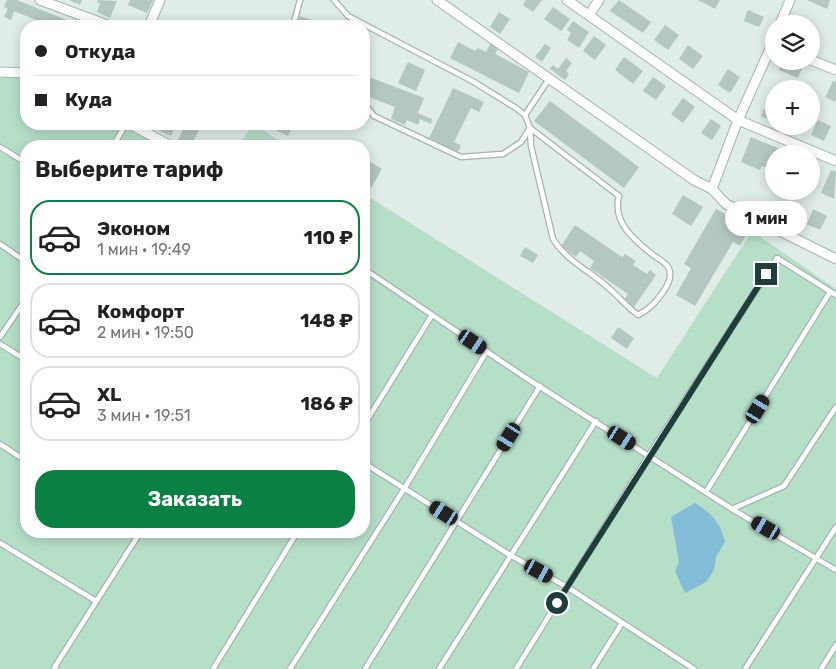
<!DOCTYPE html>
<html lang="ru">
<head>
<meta charset="utf-8">
<style>
	:root { --surface:#fff; --page:#f2f2f2; --text:#222; --muted:#767676; --line:#e0e0e0; --accent:#0b8043 }
	body { margin:0; font-family:Rubik,sans-serif; background:var(--page); color:var(--text); height:100vh; display:flex; flex-direction:column; font-size:19px; white-space:nowrap }
	* { box-sizing:border-box; margin:0 }
	p { font-size:16px; color:var(--muted) }
	.icon { flex:none; width:28px; height:28px; fill:none; stroke:currentColor; stroke-width:2; stroke-linecap:round; stroke-linejoin:round }
	.map { position:relative; flex:1; overflow:hidden }
	.details { position:absolute; left:20px; top:140px; width:350px; height:398px; display:flex; flex-direction:column; background:var(--surface); border-radius:20px; box-shadow:0 2px 12px #0003 }
	.details>* { flex:none }
	.hud { position:absolute; left:20px; top:20px; width:350px; height:110px; border-radius:20px; box-shadow:0 2px 12px #0003; display:grid; align-content:center; height:110px; padding:0 15px; background:var(--surface) }
	.buttons { position:absolute; left:765px; top:15px; display:grid; gap:10px }
	.buttons a { display:grid; place-items:center; width:55px; height:55px; border-radius:50%; background:var(--surface); box-shadow:0 2px 12px #0003; font-size:25px }
	.end { position:absolute; width:22px; height:22px; margin:-11px; border:6px solid #1f3d3a; background:#fff; box-shadow:0 0 0 2px #fff }
	.from { border-radius:50% }
	.bubble { position:absolute; height:35px; border-radius:18px; background:var(--surface); box-shadow:0 2px 12px #0003; font-size:16px; font-weight:700; line-height:35px; text-align:center }
	.car { position:absolute; width:15px; height:30px; margin:-15px -8px; border-radius:6px; box-shadow:0 0 4px 1px #0007; background:linear-gradient(#222 24%,#8ab4d8 0 40%,#222 0 76%,#8ab4d8 0 86%,#222 0) }
	.hud b { display:flex; align-items:center; gap:18px; height:48px; font-size:19px }
	.hud b+b { border-top:1px solid var(--line) }
	.hud i { width:12px; height:12px; background:var(--text) }
	ul { padding:0; list-style:none }
	li { display:flex; align-items:center; gap:15px; height:75px; margin:0 10px 8px; padding:0 5px; border:2px solid var(--line); border-radius:20px }
	li div { flex:1 }
	li b { display:block; font-size:19px }
	li em { font-style:normal; font-weight:700 }
	li.current { border-color:var(--accent) }
	li>.icon { width:45px; height:45px; stroke-width:1.5 }
	h2 { padding:0 15px; font-size:22px; line-height:60px }
	.action { display:flex; gap:10px; margin-top:auto; padding:10px 15px }
	.action a { flex:1; height:58px; border-radius:20px; background:var(--accent); color:#fff; font-size:20px; font-weight:700; line-height:58px; text-align:center }
	.map>svg:first-child { display:block }
	.green { fill:#b6dfc8 }
	.water { fill:#82bcd6 }
	.building { fill:#b4c7c2 }
	.lines { fill:none; stroke-linecap:round; stroke-linejoin:round }
	.lane-casing { stroke:#a2b4b0; stroke-width:7 }
	.street-casing { stroke:#a2b4b0; stroke-width:11 }
	.lane { stroke:#fff; stroke-width:4.5 }
	.street { stroke:#fff; stroke-width:9 }
	.route { stroke:#1f3d3a; stroke-width:6 }
</style>
</head>
<body>
<div class="map">
<svg width="836" height="669" viewBox="0 0 836 669">
	<rect width="100%" height="100%" fill="#dfece8"/>
	<g class="green">
		<path d="M26,77V124H131L167,146H26V531H364V194L657,378L752,231L836,289V669H0V78Z"/>
		<path d="M253,124L288,146H239Z"/>
	</g>
	<path class="water" d="M695,503C711,513 721,523 725,542L716,557L714,570L706,582L685,593L675,571L679,562L671,517Z"/>
	<g class="building">
		<path d="M7,0H17L74,23L73,26H51L14,11L11,20L4,17L8,9L4,7Z"/>
		<path d="M69,0H82L80,5Z"/>
		<path d="M98,0L117,1L110,18L97,12L100,3L97,2Z"/>
		<path d="M130,0H153L147,13L128,5Z"/>
		<path d="M526,0H542L533,12L523,5Z"/>
		<path d="M619,0L651,22L643,33L610,11Z"/>
		<path d="M698,0H720L715,9Z"/>
		<path d="M807,0H830L827,9Z"/>
		<path d="M553,7L570,19L561,31L544,19Z"/>
		<path d="M748,10L764,17L759,27L744,21Z"/>
		<path d="M499,12L510,19L500,34L490,27Z"/>
		<path d="M300,16L318,22L317,26H297Z"/>
		<path d="M573,21L589,32L579,48L567,40L571,33L567,30Z"/>
		<path d="M665,25L679,35L668,50L654,40Z"/>
		<path d="M594,36L606,45L595,60L583,51Z"/>
		<path d="M458,42L475,51L478,48L486,52L491,43L499,47L495,54L529,72L519,93L450,58Z"/>
		<path d="M545,44L551,48L542,62L535,57Z"/>
		<path d="M688,45L703,56L693,69L679,59Z"/>
		<path d="M624,57L643,71L633,84L615,70Z"/>
		<path d="M566,58L572,63L566,71L569,74L565,80L550,69L553,65L558,69Z"/>
		<path d="M783,61H790L803,66L798,78L779,70Z"/>
		<path d="M408,62L425,70L416,91L398,83Z"/>
		<path d="M728,69L740,77L730,93L718,85Z"/>
		<path d="M369,77L424,98L418,113L432,119L431,124L420,119L418,125L407,120L405,125L391,119L395,107L364,95Z"/>
		<path d="M653,77L666,86L656,100L643,91Z"/>
		<path d="M833,81L836,82V102L825,97Z"/>
		<path d="M453,88L484,102L479,112L471,108L454,142L461,145L458,152L429,138Z"/>
		<path d="M683,98L695,107L683,123L671,114Z"/>
		<path d="M769,98L774,100V122L761,116Z"/>
		<path d="M550,101L639,167L624,188L534,121Z"/>
		<path d="M711,119L721,126L712,140L701,133Z"/>
		<path d="M818,120L831,126L824,141L811,135Z"/>
		<path d="M152,124H173L176,125L171,136L151,127Z"/>
		<path d="M186,124L199,130L191,146L178,140Z"/>
		<path d="M270,124H293L288,136L269,127Z"/>
		<path d="M751,137L780,149L778,154H774L771,170L762,166L760,170L741,162Z"/>
		<path d="M333,140L344,146H329Z"/>
		<path d="M364,158L382,169L371,188L364,184Z"/>
		<path d="M831,170L836,172L834,199L821,193Z"/>
		<path d="M683,195L703,207L691,226L672,214Z"/>
		<path d="M785,202L796,207L790,221L780,217Z"/>
		<path d="M716,209L750,228L740,246L733,242L695,306L676,295L691,268L684,264Z"/>
		<path d="M813,209L827,216L820,230L807,224Z"/>
		<path d="M575,225L622,257L625,254L636,261L633,265L647,274L650,270L656,275L634,307L624,300L628,294L590,268L594,261L580,251L576,257L561,246Z"/>
		<path d="M525,247L538,255L533,263L520,256Z"/>
		<path d="M618,327L634,338L627,349L611,338Z"/>
	</g>
	<g class="lines">
		<defs>
			<g id="lane">
				<path d="M334,0L348,16L474,82L516,108L525,115L530,128L619,196C612,222 634,240 653,255C657,258 665,262 668,267C673,275 668,285 663,292C655,303 650,309 638,315C628,308 621,299 612,291C594,273 567,262 553,239L531,146L530,128"/>
				<path d="M293,26L300,0"/>
				<path d="M364,103L374,116L461,157L503,154L521,142L530,128"/>
				<path d="M525,115L549,79"/>
				<path d="M113,146L126,124"/>
				<path d="M0,147L26,163"/>
				<path d="M0,244L26,262"/>
				<path d="M364,269L523,376L732,509L836,570"/>
				<path d="M0,337L26,299"/>
				<path d="M0,344L26,360"/>
				<path d="M364,425L432,315"/>
				<path d="M0,444L26,461"/>
				<path d="M364,463L510,555L567,587L694,669"/>
				<path d="M706,492L830,292"/>
				<path d="M732,509L784,486L836,407"/>
				<path d="M0,543L96,601"/>
				<path d="M56,669L54,668L141,531"/>
				<path d="M213,669L298,531"/>
				<path d="M290,669L404,489L487,351"/>
				<path d="M365,669L540,386"/>
				<path d="M439,669L596,421"/>
				<path d="M516,669L649,455L777,258L836,295"/>
				<path d="M593,669L622,623"/>
				<path d="M745,669L836,527"/>
				<path d="M821,669L836,645"/>
			</g>
			<g id="street">
				<path d="M40,0L110,26"/>
				<path d="M437,0L694,180L712,189L726,204L836,259"/>
				<path d="M567,0L738,120L836,161"/>
				<path d="M589,15L599,0"/>
				<path d="M780,24L790,0"/>
				<path d="M149,26L160,0"/>
				<path d="M811,60L836,70"/>
				<path d="M0,72L26,73"/>
				<path d="M130,124L171,146"/>
				<path d="M712,189L738,120L774,40"/>
			</g>
		</defs>
		<use href="#lane" class="lane-casing"/>
		<use href="#street" class="street-casing"/>
		<use href="#lane" class="lane"/>
		<use href="#street" class="street"/>
	</g>
	<g class="lines">
		<path class="route" d="M557,603L766,274"/>
	</g>
</svg>
<div class="buttons">
<a><svg class="icon" aria-label="layers" viewBox="0 0 24 24"><path d="M12 4l9 5-9 5-9-5zM3 14l9 5 9-5"/></svg></a>
<a>+</a>
<a>−</a>
</div>
<i class="end from" style="left:557px;top:603px"></i>
<i class="end" style="left:766px;top:274px"></i>
<div class="bubble" style="left:725px;top:201px;width:82px">1 мин</div>
<i class="car" style="left:473px;top:342px;rotate:124deg"></i>
<i class="car" style="left:758px;top:409px;rotate:31deg"></i>
<i class="car" style="left:509px;top:437px;rotate:212deg"></i>
<i class="car" style="left:622px;top:438px;rotate:122deg"></i>
<i class="car" style="left:444px;top:513px;rotate:302deg"></i>
<i class="car" style="left:766px;top:528px;rotate:300deg"></i>
<i class="car" style="left:539px;top:571px;rotate:119deg"></i>
<div class="hud">
<b><i class="from"></i>Откуда</b>
<b><i></i>Куда</b>
</div>
<section class="details">
<h2>Выберите тариф</h2>
<ul>
<li class="current"><svg class="icon" aria-label="car" viewBox="0 0 24 24"><path d="M5 17H2v-5l4-1 3-4h7l3 4 3 1v5h-3M9 17h6M6 11h13"/><circle cx="7" cy="17" r="2"/><circle cx="17" cy="17" r="2"/></svg><div><b>Эконом</b><p>1 мин · 19:49</p></div><em>110 ₽</em></li>
<li><svg class="icon" aria-label="car" viewBox="0 0 24 24"><path d="M5 17H2v-5l4-1 3-4h7l3 4 3 1v5h-3M9 17h6M6 11h13"/><circle cx="7" cy="17" r="2"/><circle cx="17" cy="17" r="2"/></svg><div><b>Комфорт</b><p>2 мин · 19:50</p></div><em>148 ₽</em></li>
<li><svg class="icon" aria-label="car" viewBox="0 0 24 24"><path d="M5 17H2v-5l4-1 3-4h7l3 4 3 1v5h-3M9 17h6M6 11h13"/><circle cx="7" cy="17" r="2"/><circle cx="17" cy="17" r="2"/></svg><div><b>XL</b><p>3 мин · 19:51</p></div><em>186 ₽</em></li>
</ul>
<div class="action"><a>Заказать</a></div>
</section>
</div>
</body>
</html>
